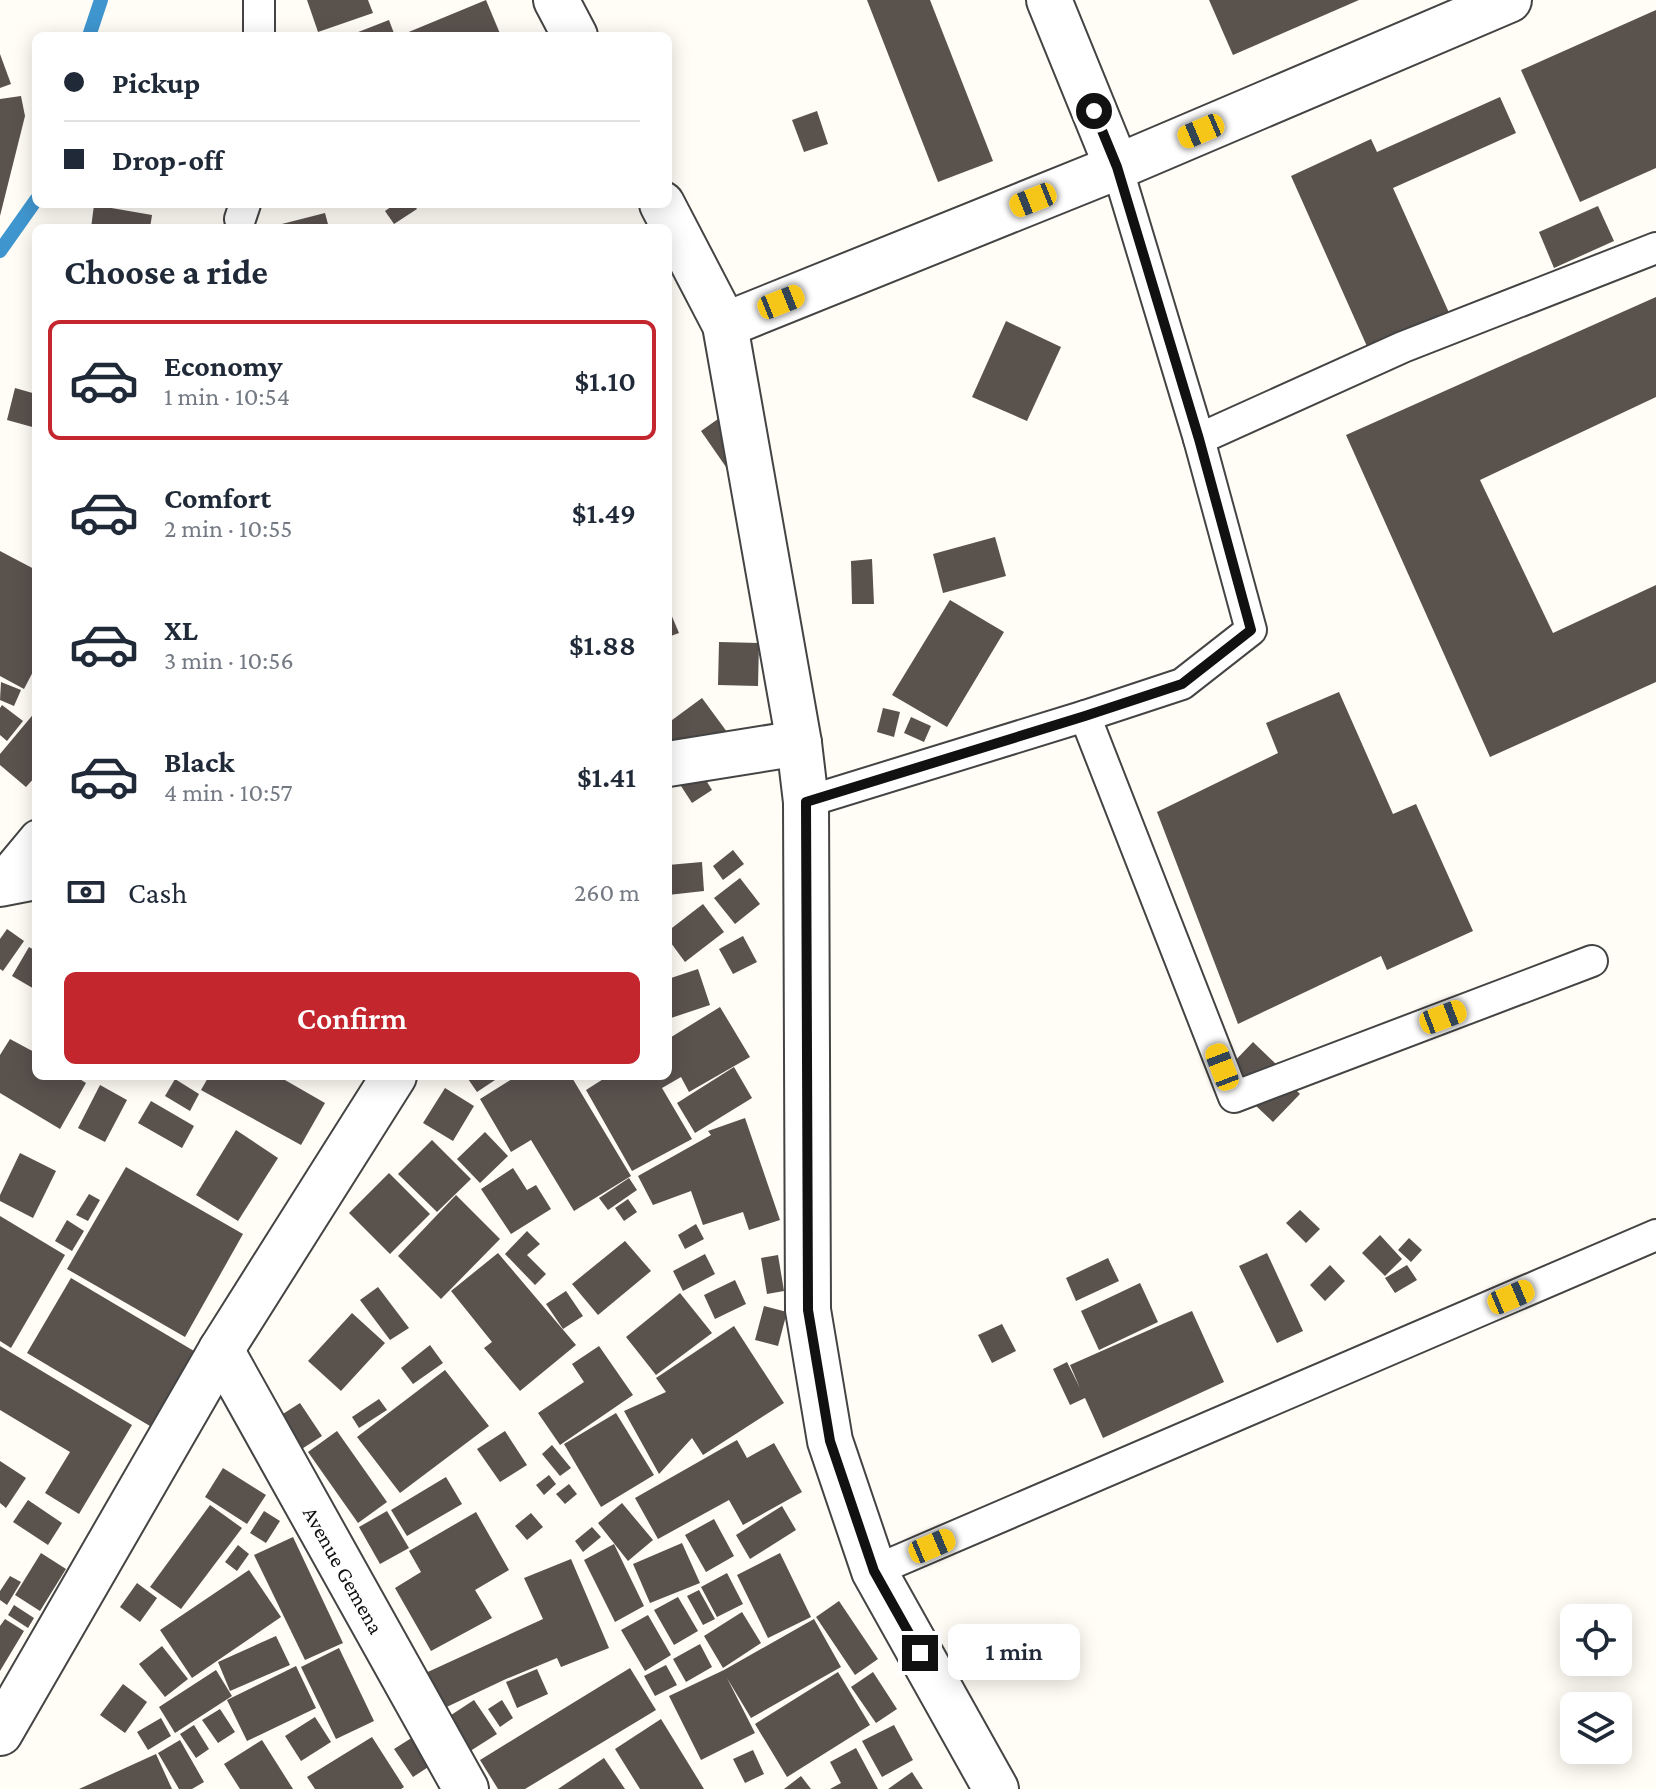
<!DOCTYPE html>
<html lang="en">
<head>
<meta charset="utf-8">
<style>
	:root { --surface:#fff; --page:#f2f2f3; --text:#1f2937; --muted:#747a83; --line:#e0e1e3; --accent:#c4262e }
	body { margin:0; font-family:"Crimson Pro",serif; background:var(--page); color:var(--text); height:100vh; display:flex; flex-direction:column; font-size:30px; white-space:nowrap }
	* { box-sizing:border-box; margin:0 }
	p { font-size:26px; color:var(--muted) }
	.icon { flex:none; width:44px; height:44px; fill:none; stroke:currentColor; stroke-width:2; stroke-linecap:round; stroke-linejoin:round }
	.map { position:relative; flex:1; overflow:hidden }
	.drawer { position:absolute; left:32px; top:224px; width:640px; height:856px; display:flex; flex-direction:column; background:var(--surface); border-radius:12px; box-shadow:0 4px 20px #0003 }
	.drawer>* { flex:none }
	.hud { position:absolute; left:32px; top:32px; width:640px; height:176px; border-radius:12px; box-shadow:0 4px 20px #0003; display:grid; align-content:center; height:176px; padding:0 32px; background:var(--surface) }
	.buttons { position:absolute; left:1560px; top:1604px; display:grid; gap:16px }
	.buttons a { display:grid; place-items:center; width:72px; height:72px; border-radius:12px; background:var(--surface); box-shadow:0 4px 20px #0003; font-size:40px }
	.end { position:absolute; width:36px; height:36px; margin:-18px; border:10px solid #111; background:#fff; box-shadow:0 0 0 4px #fff }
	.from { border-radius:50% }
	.bubble { position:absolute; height:56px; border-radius:12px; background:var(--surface); box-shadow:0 4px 20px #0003; font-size:26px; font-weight:600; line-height:56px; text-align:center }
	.car { position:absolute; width:24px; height:48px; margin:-24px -12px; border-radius:10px; box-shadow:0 0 6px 2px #0007; background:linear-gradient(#f5c518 24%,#345 0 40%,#f5c518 0 76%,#345 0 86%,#f5c518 0) }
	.hud b { display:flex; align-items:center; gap:28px; height:76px; font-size:30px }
	.hud b+b { border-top:2px solid var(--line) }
	.hud i { width:20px; height:20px; background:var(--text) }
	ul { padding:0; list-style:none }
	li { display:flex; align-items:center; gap:24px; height:120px; margin:0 16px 12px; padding:0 16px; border:4px solid transparent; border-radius:12px }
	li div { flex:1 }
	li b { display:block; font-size:30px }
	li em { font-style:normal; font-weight:600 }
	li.current { border-color:var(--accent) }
	li>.icon { width:72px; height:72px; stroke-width:1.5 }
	h2 { padding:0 32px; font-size:36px; line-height:96px }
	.pay { display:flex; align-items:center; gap:20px; height:88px; padding:0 32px; font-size:30px }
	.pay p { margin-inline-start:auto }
	.cta { display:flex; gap:16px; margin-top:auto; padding:16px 32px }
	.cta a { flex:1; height:92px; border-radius:12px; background:var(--accent); color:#fff; font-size:32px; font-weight:600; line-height:92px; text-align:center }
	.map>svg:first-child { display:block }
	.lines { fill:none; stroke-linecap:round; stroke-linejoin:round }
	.stream { stroke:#3f96cf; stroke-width:14 }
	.building { fill:#5a524d }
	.service-casing { stroke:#444; stroke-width:34 }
	.minor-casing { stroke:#444; stroke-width:48 }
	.tertiary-casing { stroke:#444; stroke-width:48 }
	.service { stroke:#fff; stroke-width:30 }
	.minor { stroke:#fff; stroke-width:44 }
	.tertiary { stroke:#fff; stroke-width:44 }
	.route { stroke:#111; stroke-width:10 }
	.labels { text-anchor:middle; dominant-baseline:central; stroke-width:8; stroke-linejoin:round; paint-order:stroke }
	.street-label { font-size:22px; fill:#111; stroke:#fff }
</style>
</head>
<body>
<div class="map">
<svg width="1656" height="1789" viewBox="0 0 1656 1789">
	<rect width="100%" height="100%" fill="#fffdf5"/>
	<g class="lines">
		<g class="stream">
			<path d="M89,36L101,0"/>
			<path d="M0,251L36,200"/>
		</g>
	</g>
	<g class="building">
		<path d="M307,0H368L373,13L318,32Z"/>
		<path d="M486,0L501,36H399Z"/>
		<path d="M867,0H930L993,161L938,182Z"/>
		<path d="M1209,0H1359L1233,55Z"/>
		<path d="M1656,10V168L1580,202L1521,70Z"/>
		<path d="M389,20L395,36H348Z"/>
		<path d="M0,54L11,84L0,88Z"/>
		<path d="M21,96L25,116L0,216V99Z"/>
		<path d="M1500,97L1516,133L1393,188L1455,326L1374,362L1291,176L1371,139L1377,152Z"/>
		<path d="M817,111L828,144L804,152L792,120Z"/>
		<path d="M395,204H413L417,209L394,224L385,211Z"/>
		<path d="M94,205L152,215L150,228H91Z"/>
		<path d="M1598,206L1614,241L1554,268L1539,232Z"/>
		<path d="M325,213L329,228H270V227Z"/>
		<path d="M1656,297V397L1480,480L1553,633L1656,585V682L1490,757L1346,435Z"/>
		<path d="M1006,321L1061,347L1027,421L972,397Z"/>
		<path d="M15,388L36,394V428L7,420Z"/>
		<path d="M725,414L750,450L726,467L701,431Z"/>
		<path d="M995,537L1006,576L943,593L933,554Z"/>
		<path d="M0,551L36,570V666L24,689L0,676Z"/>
		<path d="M872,559L874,604H852L851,561Z"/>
		<path d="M950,600L1004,632L947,727L892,695Z"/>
		<path d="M668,607L679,633L668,637Z"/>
		<path d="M719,642L759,643L758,686L718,685Z"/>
		<path d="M1,682L21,690L14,706L0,700Z"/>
		<path d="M1339,692L1393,814L1416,804L1473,931L1387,970L1381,956L1238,1024L1157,812L1278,753L1266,723Z"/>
		<path d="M702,698L730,736L668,762V723Z"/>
		<path d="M2,705L23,721L7,741L0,735V708Z"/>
		<path d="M883,708L900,712L894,737L877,732Z"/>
		<path d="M36,711V776L26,787L0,765V754Z"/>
		<path d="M911,717L931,726L924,742L904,733Z"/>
		<path d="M701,772L712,790L692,803L681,786Z"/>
		<path d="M733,850L744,864L723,880L713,866Z"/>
		<path d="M702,862L704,891L668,895V865Z"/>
		<path d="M740,878L760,904L735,924L714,898Z"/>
		<path d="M703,904L724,932L685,962L668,939V931Z"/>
		<path d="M7,929L24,941L3,971L0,969V939Z"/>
		<path d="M743,936L757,962L733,974L719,949Z"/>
		<path d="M29,947L36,951V990L12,976Z"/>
		<path d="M698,969L710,1005L668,1019V979Z"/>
		<path d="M720,1007L750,1057L689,1092L681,1077L662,1088L692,1139L632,1171L586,1090L608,1076H668V1039Z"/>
		<path d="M10,1039L36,1053V1076H75L86,1083L60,1129L0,1093V1055Z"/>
		<path d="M1253,1042L1277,1065L1253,1089L1230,1066Z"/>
		<path d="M734,1067L752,1098L695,1133L677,1103Z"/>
		<path d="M209,1076H278L325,1103L301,1145L201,1090Z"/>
		<path d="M466,1076H501L477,1092Z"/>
		<path d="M517,1076H571L631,1176L574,1211L531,1140L511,1152L480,1099Z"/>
		<path d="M1283,1077L1300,1094L1273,1122L1255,1105Z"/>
		<path d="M175,1079L199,1094L190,1111L165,1096Z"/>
		<path d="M100,1085L127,1100L105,1142L78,1128Z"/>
		<path d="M445,1088L474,1106L453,1141L423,1123Z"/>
		<path d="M151,1101L194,1126L182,1148L138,1123Z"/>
		<path d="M745,1118L780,1220L749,1230L743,1212L703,1225L691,1191L653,1205L638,1176L711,1135L708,1131Z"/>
		<path d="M236,1130L278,1158L238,1221L196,1195Z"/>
		<path d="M485,1132L508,1156L480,1183L457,1159Z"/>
		<path d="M432,1140L471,1179L437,1212L398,1174Z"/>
		<path d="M20,1153L56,1171L33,1218L0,1201V1195Z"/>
		<path d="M126,1167L243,1234L185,1337L67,1269Z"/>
		<path d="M513,1168L527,1190L536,1185L551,1209L511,1234L481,1189Z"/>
		<path d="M389,1173L430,1214L390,1254L349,1213Z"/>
		<path d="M629,1178L637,1190L608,1210L599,1198Z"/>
		<path d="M89,1194L100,1200L88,1221L76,1215Z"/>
		<path d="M456,1195L500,1239L441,1299L398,1256Z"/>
		<path d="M628,1199L637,1212L624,1221L615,1208Z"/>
		<path d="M1300,1210L1320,1229L1306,1243L1286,1223Z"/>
		<path d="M0,1216L65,1255L11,1348L0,1341Z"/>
		<path d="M67,1220L84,1231L72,1251L55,1241Z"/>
		<path d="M696,1224L704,1239L685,1249L678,1235Z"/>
		<path d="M527,1231L540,1244L527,1255L546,1274L535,1285L505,1254Z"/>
		<path d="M1380,1235L1402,1259L1385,1276L1362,1253Z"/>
		<path d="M1409,1238L1422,1250L1411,1262L1398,1250Z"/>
		<path d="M625,1241L651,1271L598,1315L572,1284Z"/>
		<path d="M498,1253L576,1345L520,1391L484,1348L492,1342L451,1291Z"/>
		<path d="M1267,1253L1303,1331L1277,1343L1239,1266Z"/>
		<path d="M705,1254L715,1274L683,1291L673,1271Z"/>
		<path d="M778,1255L784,1291L767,1294L761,1258Z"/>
		<path d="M1108,1258L1119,1281L1076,1301L1066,1278Z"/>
		<path d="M1330,1265L1345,1281L1325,1301L1310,1285Z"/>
		<path d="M1407,1265L1417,1280L1395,1293L1385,1278Z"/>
		<path d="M71,1278L194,1351L150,1426L27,1353Z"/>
		<path d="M735,1280L746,1304L715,1319L704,1295Z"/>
		<path d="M1140,1283L1158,1322L1099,1350L1081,1311Z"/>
		<path d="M378,1287L409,1328L390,1340L360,1300Z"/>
		<path d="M566,1291L583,1316L563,1329L546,1304Z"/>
		<path d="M680,1293L712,1333L656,1375L626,1337Z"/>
		<path d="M764,1306L787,1312L778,1346L755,1340Z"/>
		<path d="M1192,1311L1224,1382L1103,1438L1085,1398L1070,1405L1053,1369L1067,1362L1080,1388L1070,1365Z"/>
		<path d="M352,1313L385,1343L341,1391L308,1361Z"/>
		<path d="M1002,1324L1016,1351L992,1363L978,1335Z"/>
		<path d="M734,1326L784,1403L703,1455L692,1438L659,1474L624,1411L666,1392L656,1378Z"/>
		<path d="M430,1345L443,1363L413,1384L401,1368Z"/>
		<path d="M0,1346L132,1425L79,1514L45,1493L70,1452L0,1410Z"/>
		<path d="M599,1346L633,1395L560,1445L538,1413L584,1382L572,1364Z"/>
		<path d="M445,1370L489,1426L400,1493L357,1437Z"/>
		<path d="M379,1399L387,1410L359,1428L352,1417Z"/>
		<path d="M300,1403L322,1436L283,1461L261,1428Z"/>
		<path d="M616,1413L654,1475L601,1507L564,1444Z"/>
		<path d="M337,1431L387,1502L358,1523L308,1452Z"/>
		<path d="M505,1431L527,1465L500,1482L477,1449Z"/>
		<path d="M737,1440L747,1458L774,1443L802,1492L743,1525L729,1500L658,1539L635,1498Z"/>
		<path d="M552,1445L571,1468L560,1476L542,1454Z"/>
		<path d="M0,1461L26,1478L6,1508L0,1503Z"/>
		<path d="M223,1468L266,1495L247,1524L205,1497Z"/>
		<path d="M549,1475L556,1484L544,1495L536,1485Z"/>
		<path d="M446,1477L462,1504L407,1536L391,1510Z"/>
		<path d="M569,1484L577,1494L565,1504L556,1494Z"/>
		<path d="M28,1500L62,1523L48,1545L13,1522Z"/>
		<path d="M622,1503L653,1540L628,1561L598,1523Z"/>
		<path d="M210,1505L242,1528L181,1609L150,1587Z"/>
		<path d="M782,1506L796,1530L750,1559L736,1535Z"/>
		<path d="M264,1511L280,1521L266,1543L250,1533Z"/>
		<path d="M387,1511L409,1548L380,1564L359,1527Z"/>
		<path d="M476,1512L509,1570L475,1590L492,1618L431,1651L395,1588L421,1572L409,1551Z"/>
		<path d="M531,1513L543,1527L527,1540L515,1526Z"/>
		<path d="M714,1519L734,1556L706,1572L685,1535Z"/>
		<path d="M592,1527L601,1537L583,1552L575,1541Z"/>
		<path d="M293,1537L343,1643L305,1660L254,1555Z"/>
		<path d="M682,1543L700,1583L650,1603L633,1564Z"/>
		<path d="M614,1544L644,1606L615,1622L584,1560Z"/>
		<path d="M238,1545L249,1554L237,1571L225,1562Z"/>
		<path d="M41,1553L66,1569L40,1611L15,1595Z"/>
		<path d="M780,1553L811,1617L768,1638L737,1575Z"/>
		<path d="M571,1559L609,1648L561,1667L557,1658L506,1679L436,1712L419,1676L543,1619L524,1578Z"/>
		<path d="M249,1570L281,1617L192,1678L160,1630Z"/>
		<path d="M727,1573L743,1604L717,1617L701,1587Z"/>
		<path d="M10,1576L21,1582L7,1605L0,1600V1591Z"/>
		<path d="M137,1583L157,1598L140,1622L120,1607Z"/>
		<path d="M699,1590L715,1619L703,1625L687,1596Z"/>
		<path d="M678,1597L698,1631L674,1645L654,1610Z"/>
		<path d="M839,1601L878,1659L855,1675L816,1617Z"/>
		<path d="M14,1605L34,1618L28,1628L8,1615Z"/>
		<path d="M742,1612L761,1643L723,1668L704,1636Z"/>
		<path d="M648,1615L671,1655L645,1671L621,1630Z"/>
		<path d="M5,1619L24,1631L0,1671V1626Z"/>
		<path d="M814,1619L841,1667L751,1718L727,1678L755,1733L701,1760L669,1696L724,1670Z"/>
		<path d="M276,1636L290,1665L230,1691L218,1662Z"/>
		<path d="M700,1644L712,1667L686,1682L673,1659Z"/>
		<path d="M162,1646L188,1679L165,1697L139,1664Z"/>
		<path d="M339,1648L374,1721L336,1739L301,1667Z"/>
		<path d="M666,1665L677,1685L655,1696L644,1676Z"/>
		<path d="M296,1666L316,1708L247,1741L227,1700Z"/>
		<path d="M630,1668L656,1710L525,1789H498L480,1760Z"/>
		<path d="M537,1669L548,1694L517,1708L506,1682Z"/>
		<path d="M216,1670L232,1696L175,1733L159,1707Z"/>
		<path d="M838,1672L870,1725L787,1777L755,1724Z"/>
		<path d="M873,1672L897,1709L876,1723L851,1687Z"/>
		<path d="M123,1684L147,1702L125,1733L100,1715Z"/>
		<path d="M474,1700L497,1734L464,1755L442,1721Z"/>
		<path d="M502,1700L513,1718L500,1727L488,1709Z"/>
		<path d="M220,1709L235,1732L218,1743L202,1720Z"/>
		<path d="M315,1717L331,1742L301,1761L285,1736Z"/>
		<path d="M161,1718L171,1736L148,1750L137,1732Z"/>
		<path d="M661,1719L704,1789H640L615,1749Z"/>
		<path d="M194,1725L209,1749L196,1758L180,1734Z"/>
		<path d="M894,1725L913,1760L882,1777L862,1741Z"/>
		<path d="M421,1732L439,1760L413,1777L394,1749Z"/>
		<path d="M372,1737L404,1787L401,1789H315L307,1777Z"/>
		<path d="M180,1740L204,1782L192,1789H179L158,1753Z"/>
		<path d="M262,1740L293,1789H240L224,1764Z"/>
		<path d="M856,1748L878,1789H830L841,1783L830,1762Z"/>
		<path d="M753,1750L764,1774L745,1783L733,1759Z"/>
		<path d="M156,1754L172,1789H79Z"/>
		<path d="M604,1758L625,1789H558Z"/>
		<path d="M912,1772L923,1789H888Z"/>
		<path d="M801,1776L811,1789H784Z"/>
	</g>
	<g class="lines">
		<defs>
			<g id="service">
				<path d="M259,36V0"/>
				<path d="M240,219L245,204"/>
				<path d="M1199,439L1403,347L1656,248"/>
				<path d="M1085,716L1234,1097L1592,961"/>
				<path d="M806,802L1085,716L1182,684L1251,630L1199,439L1117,167"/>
				<path d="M0,879L36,836"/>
				<path d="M874,1571L1656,1235"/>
			</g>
			<g id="minor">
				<path d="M1049,0L1117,167"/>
				<path d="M725,325L1117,167L1509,0"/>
				<path d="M668,764L799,743"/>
				<path d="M0,884L36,877"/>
				<path id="s1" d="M221,1350L466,1789"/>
				<path d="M0,1733L221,1350L394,1076"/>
			</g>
			<g id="tertiary">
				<path d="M556,0L575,36"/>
				<path d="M662,204L725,325L799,743L806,802L808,1310L830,1441L874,1571L996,1789"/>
			</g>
		</defs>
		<use href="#service" class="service-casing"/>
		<use href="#minor" class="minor-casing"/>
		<use href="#tertiary" class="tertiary-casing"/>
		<use href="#service" class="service"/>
		<use href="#minor" class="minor"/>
		<use href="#tertiary" class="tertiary"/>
	</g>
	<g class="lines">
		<path class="route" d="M920,1653L874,1571L830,1441L808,1310L806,802L1085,716L1182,684L1251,630L1199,439L1117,167L1094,111"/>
	</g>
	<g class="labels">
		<g class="street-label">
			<text stroke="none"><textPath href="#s1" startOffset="252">Avenue Gemena</textPath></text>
		</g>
	</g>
</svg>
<div class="buttons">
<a><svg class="icon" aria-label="locate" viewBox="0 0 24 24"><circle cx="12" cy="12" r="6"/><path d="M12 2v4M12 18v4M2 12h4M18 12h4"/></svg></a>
<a><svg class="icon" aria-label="layers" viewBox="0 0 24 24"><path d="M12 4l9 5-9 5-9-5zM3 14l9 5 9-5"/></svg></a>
</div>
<i class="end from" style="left:1094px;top:111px"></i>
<i class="end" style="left:920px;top:1653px"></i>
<div class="bubble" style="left:948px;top:1624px;width:132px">1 min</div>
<i class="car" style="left:1201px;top:131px;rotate:247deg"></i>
<i class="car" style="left:1033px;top:200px;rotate:248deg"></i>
<i class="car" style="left:781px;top:302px;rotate:68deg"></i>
<i class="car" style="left:1443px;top:1017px;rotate:69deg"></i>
<i class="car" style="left:1222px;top:1067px;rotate:339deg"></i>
<i class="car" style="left:1511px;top:1297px;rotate:67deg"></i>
<i class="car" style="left:932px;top:1546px;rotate:67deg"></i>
<div class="hud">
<b><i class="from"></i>Pickup</b>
<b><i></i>Drop-off</b>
</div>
<section class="drawer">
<h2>Choose a ride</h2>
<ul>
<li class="current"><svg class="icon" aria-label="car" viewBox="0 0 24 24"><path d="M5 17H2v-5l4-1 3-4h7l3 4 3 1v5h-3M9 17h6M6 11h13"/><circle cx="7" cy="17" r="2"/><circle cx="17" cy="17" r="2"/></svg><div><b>Economy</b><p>1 min · 10:54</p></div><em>$1.10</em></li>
<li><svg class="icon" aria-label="car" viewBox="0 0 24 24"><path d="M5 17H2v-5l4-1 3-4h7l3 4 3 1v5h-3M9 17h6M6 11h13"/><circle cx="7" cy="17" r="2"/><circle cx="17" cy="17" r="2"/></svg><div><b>Comfort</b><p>2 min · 10:55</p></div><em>$1.49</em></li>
<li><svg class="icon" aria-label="car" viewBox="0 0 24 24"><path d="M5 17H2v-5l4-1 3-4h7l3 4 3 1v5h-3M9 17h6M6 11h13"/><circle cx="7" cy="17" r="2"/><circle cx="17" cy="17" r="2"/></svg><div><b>XL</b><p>3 min · 10:56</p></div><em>$1.88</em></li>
<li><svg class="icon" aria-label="car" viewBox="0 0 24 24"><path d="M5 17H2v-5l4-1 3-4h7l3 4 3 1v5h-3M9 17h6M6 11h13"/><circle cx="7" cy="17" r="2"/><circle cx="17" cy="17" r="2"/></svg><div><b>Black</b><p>4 min · 10:57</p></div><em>$1.41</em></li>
</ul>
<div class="pay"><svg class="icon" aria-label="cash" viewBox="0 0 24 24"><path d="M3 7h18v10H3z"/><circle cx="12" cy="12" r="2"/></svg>Cash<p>260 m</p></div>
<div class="cta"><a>Confirm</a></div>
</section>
</div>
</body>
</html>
